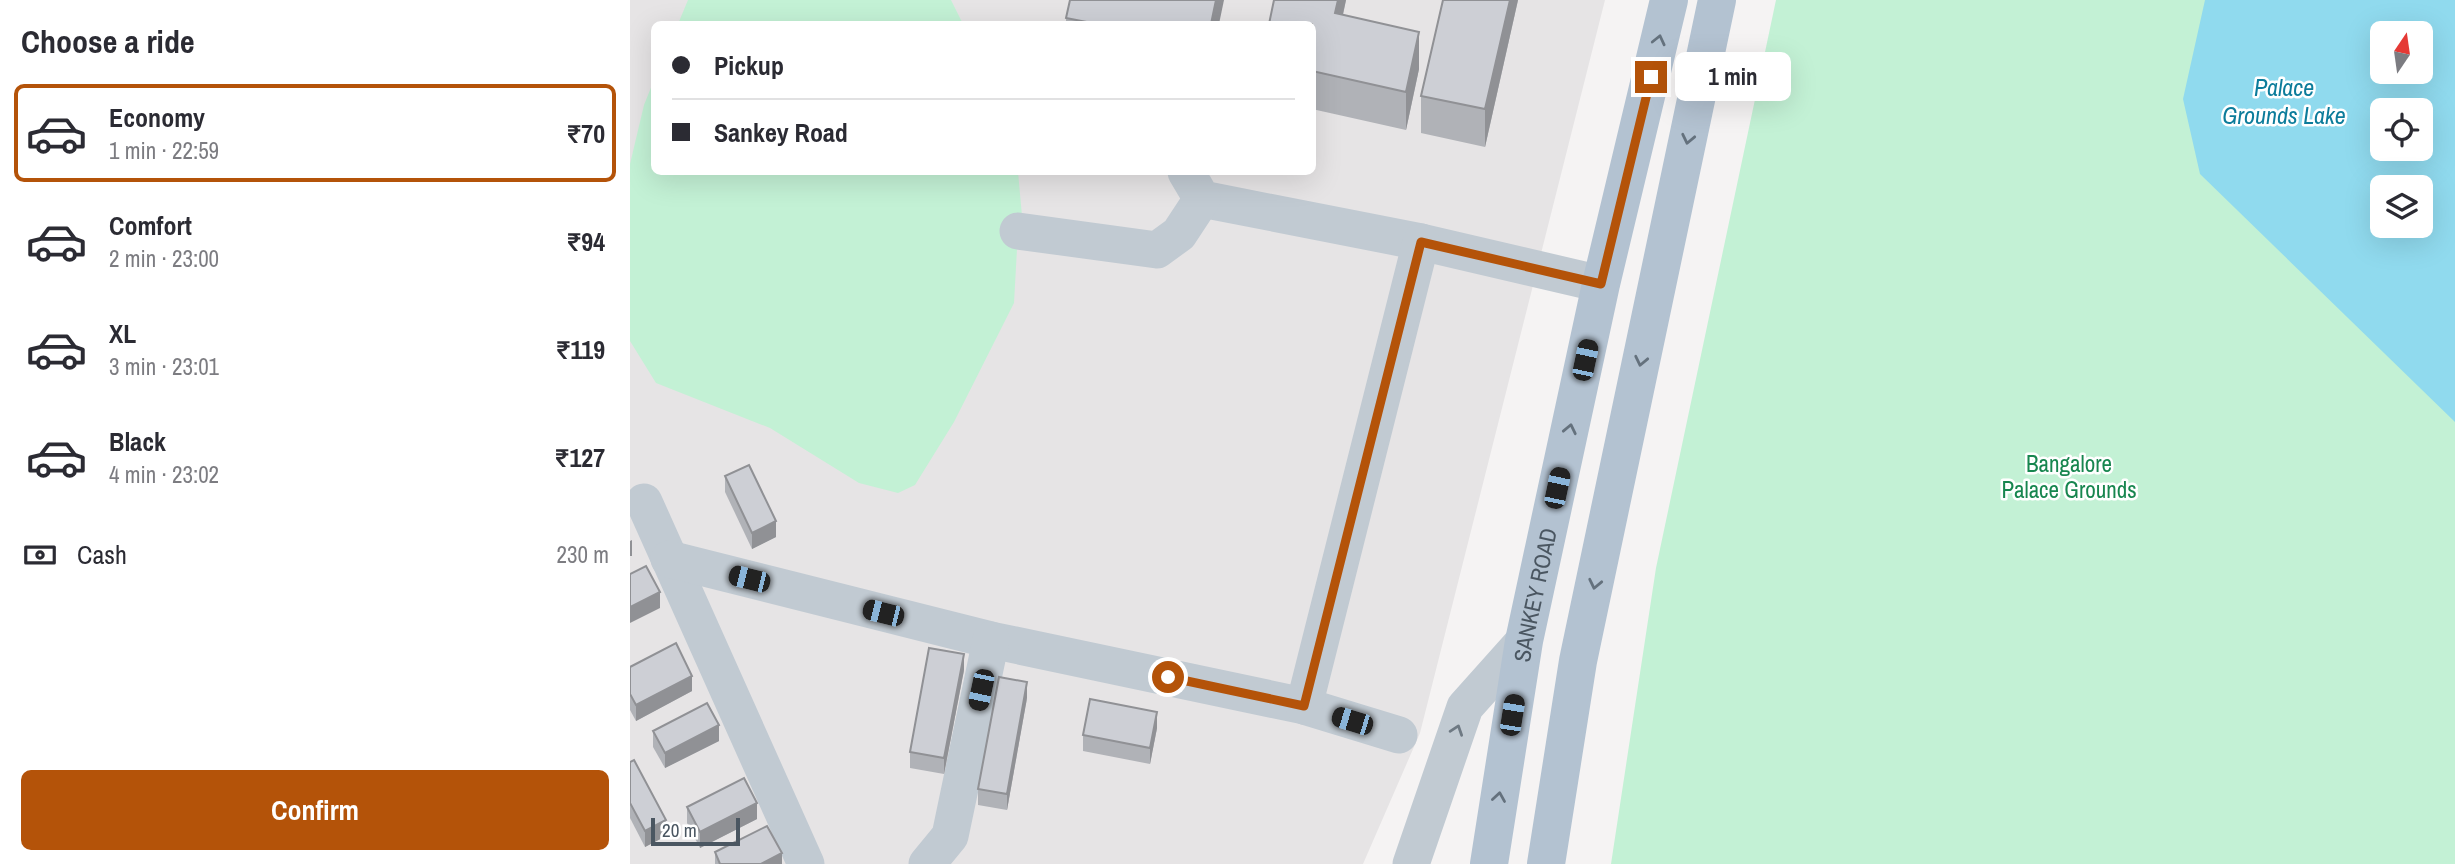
<!DOCTYPE html>
<html lang="en">
<head>
<meta charset="utf-8">
<style>
	:root { --surface:#fff; --page:#f2f2f3; --text:#2b2b33; --muted:#7c7c81; --line:#e1e1e2; --accent:#b45309 }
	body { margin:0; font-family:"Archivo Narrow",sans-serif; background:var(--page); color:var(--text); height:100vh; display:flex; flex-direction:column; font-size:26px; white-space:nowrap }
	* { box-sizing:border-box; margin:0 }
	p { font-size:23px; color:var(--muted) }
	.icon { flex:none; width:38px; height:38px; fill:none; stroke:currentColor; stroke-width:2; stroke-linecap:round; stroke-linejoin:round }
	.map { position:relative; flex:1; overflow:hidden }
	.details { display:flex; flex-direction:column; background:var(--surface); width:630px }
	.details>* { flex:none }
	.banner { position:absolute; left:21px; top:21px; width:665px; height:154px; border-radius:10px; box-shadow:0 7px 28px #0002; display:grid; align-content:center; height:154px; padding:0 21px; background:var(--surface) }
	.needle { width:46px; rotate:13deg }
	.buttons { position:absolute; left:1740px; top:21px; display:grid; gap:14px }
	.buttons a { display:grid; place-items:center; width:63px; height:63px; border-radius:10px; background:var(--surface); box-shadow:0 7px 28px #0002; font-size:35px }
	.scale { position:absolute; left:21px; bottom:18px; width:89px; box-sizing:border-box; padding-left:7px; border:4px solid #4a5661; border-top:0; font-size:19px; line-height:24px; white-space:nowrap; color:#4a5661; -webkit-text-stroke:5px #fff; paint-order:stroke }
	.end { position:absolute; width:32px; height:32px; margin:-16px; border:9px solid #b45309; background:#fff; box-shadow:0 0 0 4px #fff }
	.from { border-radius:50% }
	.bubble { position:absolute; height:49px; border-radius:10px; background:var(--surface); box-shadow:0 7px 28px #0002; font-size:23px; font-weight:800; line-height:49px; text-align:center }
	.car { position:absolute; width:21px; height:42px; margin:-21px -10px; border-radius:9px; box-shadow:0 0 5px 2px #0007; background:linear-gradient(#222 24%,#8ab4d8 0 40%,#222 0 76%,#8ab4d8 0 86%,#222 0) }
	.banner b { display:flex; align-items:center; gap:24px; height:66px; font-size:26px }
	.banner b+b { border-top:2px solid var(--line) }
	.banner i { width:18px; height:18px; background:var(--text) }
	ul { padding:0; list-style:none }
	li { display:flex; align-items:center; gap:21px; height:98px; margin:0 14px 10px; padding:0 7px; border:4px solid transparent; border-radius:10px }
	li div { flex:1 }
	li b { display:block; font-size:26px }
	li em { font-style:normal; font-weight:800 }
	li.current { border-color:var(--accent) }
	li>.icon { width:63px; height:63px; stroke-width:1.5 }
	h2 { padding:0 21px; font-size:32px; line-height:84px }
	.pay { display:flex; align-items:center; gap:18px; height:77px; padding:0 21px; font-size:26px }
	.pay p { margin-inline-start:auto }
	.button { display:flex; gap:14px; margin-top:auto; padding:14px 21px }
	.button a { flex:1; height:80px; border-radius:10px; background:var(--accent); color:#fff; font-size:28px; font-weight:800; line-height:80px; text-align:center }
	main { display:flex; flex:1; min-height:0 }
	.map>svg:first-child { display:block }
	.education { fill:#e6e4e5; fill-rule:evenodd }
	.green { fill:#c3f1d5; fill-rule:evenodd }
	.water { fill:#90daee; fill-rule:evenodd }
	.lines { fill:none; stroke-linecap:round; stroke-linejoin:round }
	.minor { stroke:#c1cad2; stroke-width:37 }
	.major { stroke:#b3c2d1; stroke-width:38 }
	.wall { fill:#b0b2b7 }
	.shaded-wall { fill:#909195 }
	.building { fill:#cdcfd5; stroke:#909195; stroke-width:2 }
	.oneway { stroke:#64717d }
	.oneway2 { stroke:#6e7983 }
	.route { stroke:#b45309; stroke-width:9 }
	.labels { text-anchor:middle; dominant-baseline:central; stroke-width:5; stroke-linejoin:round; paint-order:stroke }
	.park-label { font-size:23px; fill:#17864f; stroke:#fff }
	.street-label { font-size:23px; fill:#4a5661; stroke:#fff }
	.water-label { font-size:24px; font-style:italic; fill:#0c7c9b; stroke:#fff }
</style>
</head>
<body>
<main>
<section class="details">
<h2>Choose a ride</h2>
<ul>
<li class="current"><svg class="icon" aria-label="car" viewBox="0 0 24 24"><path d="M5 17H2v-5l4-1 3-4h7l3 4 3 1v5h-3M9 17h6M6 11h13"/><circle cx="7" cy="17" r="2"/><circle cx="17" cy="17" r="2"/></svg><div><b>Economy</b><p>1 min · 22:59</p></div><em>₹70</em></li>
<li><svg class="icon" aria-label="car" viewBox="0 0 24 24"><path d="M5 17H2v-5l4-1 3-4h7l3 4 3 1v5h-3M9 17h6M6 11h13"/><circle cx="7" cy="17" r="2"/><circle cx="17" cy="17" r="2"/></svg><div><b>Comfort</b><p>2 min · 23:00</p></div><em>₹94</em></li>
<li><svg class="icon" aria-label="car" viewBox="0 0 24 24"><path d="M5 17H2v-5l4-1 3-4h7l3 4 3 1v5h-3M9 17h6M6 11h13"/><circle cx="7" cy="17" r="2"/><circle cx="17" cy="17" r="2"/></svg><div><b>XL</b><p>3 min · 23:01</p></div><em>₹119</em></li>
<li><svg class="icon" aria-label="car" viewBox="0 0 24 24"><path d="M5 17H2v-5l4-1 3-4h7l3 4 3 1v5h-3M9 17h6M6 11h13"/><circle cx="7" cy="17" r="2"/><circle cx="17" cy="17" r="2"/></svg><div><b>Black</b><p>4 min · 23:02</p></div><em>₹127</em></li>
</ul>
<div class="pay"><svg class="icon" aria-label="cash" viewBox="0 0 24 24"><path d="M3 7h18v10H3z"/><circle cx="12" cy="12" r="2"/></svg>Cash<p>230 m</p></div>
<div class="button"><a>Confirm</a></div>
</section>
<div class="map">
<svg width="1825" height="864" viewBox="0 0 1825 864">
	<rect width="100%" height="100%" fill="#f5f3f3"/>
	<path class="education" d="M0,0H975L790,733L733,864H0ZM24,24H682V172H24Z"/>
	<g class="green">
		<path d="M58,0H321L333,24H48Z"/>
		<path d="M1146,0H1825V864H981L1026,568ZM1752,33H1790V72H1752ZM1752,110H1790V149H1752ZM1752,187H1790V226H1752Z"/>
		<path d="M24,80V172H388L392,216L388,231L384,303L324,422L285,485L268,493L229,483L140,428L26,383L0,341V164L14,105Z"/>
	</g>
	<path class="water" d="M1575,0H1825V422L1570,174L1553,99ZM1752,33H1790V72H1752ZM1752,110H1790V149H1752ZM1752,187H1790V226H1752Z"/>
	<g class="lines">
		<g class="minor">
			<path d="M556,172L572,199L791,242L971,284"/>
			<path d="M388,231L527,250L549,234L572,199"/>
			<path d="M14,502L176,864"/>
			<path d="M39,559L361,640L674,706L769,735"/>
			<path d="M674,706L791,242"/>
			<path d="M297,864L320,836L361,640"/>
			<path d="M781,864L835,707L894,641"/>
		</g>
		<g class="major">
			<path id="s1" d="M859,864L894,641L971,284L1039,0"/>
			<path d="M916,864L948,661L1087,0"/>
		</g>
	</g>
	<g class="wall">
		<path d="M644,0H716L713,15L789,69L776,130L682,109V24Z"/>
		<path d="M813,0H888L855,147L791,133V96Z"/>
		<path d="M436,18L589,24H436Z"/>
		<path d="M95,476L146,537L122,549L95,492Z"/>
		<path d="M0,667L62,691L6,721L0,710Z"/>
		<path d="M334,670L314,774L280,768V752Z"/>
		<path d="M397,698L377,810L348,805V789Z"/>
		<path d="M527,728L520,764L453,751V735Z"/>
		<path d="M23,731L89,741L35,768L23,747Z"/>
		<path d="M0,762L36,836L15,847L0,818Z"/>
		<path d="M57,807L127,819L70,848L57,823Z"/>
		<path d="M85,852L152,864H85Z"/>
	</g>
	<g class="shaded-wall">
		<path d="M586,0H594L589,24H581Z"/>
		<path d="M708,0H716L705,50V13Z"/>
		<path d="M880,0H888L855,147V109Z"/>
		<path d="M789,32V69L776,130V92Z"/>
		<path d="M146,521V537L122,549V533Z"/>
		<path d="M2,540V556H0V541Z"/>
		<path d="M30,592V608L0,623V607Z"/>
		<path d="M334,654V670L314,774V758Z"/>
		<path d="M62,676V691L6,721V705Z"/>
		<path d="M397,682V698L377,810V794Z"/>
		<path d="M527,712V728L520,764V748Z"/>
		<path d="M89,725V741L35,768V753Z"/>
		<path d="M127,803V819L70,848V832Z"/>
		<path d="M36,820V836L15,847V831Z"/>
		<path d="M152,853V864H131Z"/>
	</g>
	<g class="building">
		<path d="M440,0H586L581,24H467L436,18Z"/>
		<path d="M644,0H708L705,13L789,32L776,92L682,71V24H639Z"/>
		<path d="M813,0H880L855,109L791,96Z"/>
		<path d="M119,465L146,521L122,533L95,476Z"/>
		<path d="M16,566L30,592L0,607V574Z"/>
		<path d="M46,643L62,676L6,705L0,694V667Z"/>
		<path d="M299,648L334,654L314,758L280,752Z"/>
		<path d="M369,677L397,682L377,794L348,789Z"/>
		<path d="M460,699L527,712L520,748L453,735Z"/>
		<path d="M77,703L89,725L35,753L23,731Z"/>
		<path d="M4,760L36,820L15,831L0,803V762Z"/>
		<path d="M114,778L127,803L70,832L57,807Z"/>
		<path d="M137,826L152,853L131,864H90L85,852Z"/>
	</g>
	<defs><path id="oneway-chevron" d="M-2-3.5L2.5 0L-2 3.5" fill="none" stroke-width="1.6" stroke-linecap="round" stroke-linejoin="round" transform="scale(1.75)"/></defs>
	<g class="oneway">
		<use href="#oneway-chevron" transform="translate(1029 40) rotate(-77)"/>
		<use href="#oneway-chevron" transform="translate(1058 139) rotate(102)"/>
		<use href="#oneway-chevron" transform="translate(1011 361) rotate(102)"/>
		<use href="#oneway-chevron" transform="translate(940 429) rotate(-78)"/>
		<use href="#oneway-chevron" transform="translate(965 584) rotate(102)"/>
		<use href="#oneway-chevron" transform="translate(869 797) rotate(-81)"/>
	</g>
	<use class="oneway2" href="#oneway-chevron" transform="translate(827 730) rotate(-71)"/>
	<g class="lines">
		<path class="route" d="M538,677L674,706L791,242L971,284L1021,77"/>
	</g>
	<g class="labels">
		<g class="park-label">
			<text x="1439" y="463">Bangalore<tspan x="1439" dy="26">Palace Grounds</tspan></text>
		</g>
		<g class="street-label">
			<text stroke="none"><textPath href="#s1" startOffset="273">SANKEY ROAD</textPath></text>
		</g>
		<g class="water-label">
			<text x="1654" y="87">Palace<tspan x="1654" dy="28">Grounds Lake</tspan></text>
		</g>
	</g>
</svg>
<div class="buttons">
<a><svg class="needle" viewBox="-14 -14 28 28"><path d="M0-13l5 13h-10z" fill="#e53935"/><path d="M0 13l5-13h-10z" fill="#7c7c81"/></svg></a>
<a><svg class="icon" aria-label="locate" viewBox="0 0 24 24"><circle cx="12" cy="12" r="6"/><path d="M12 2v4M12 18v4M2 12h4M18 12h4"/></svg></a>
<a><svg class="icon" aria-label="layers" viewBox="0 0 24 24"><path d="M12 4l9 5-9 5-9-5zM3 14l9 5 9-5"/></svg></a>
</div>
<div class="scale">20 m</div>
<i class="end from" style="left:538px;top:677px"></i>
<i class="end" style="left:1021px;top:77px"></i>
<div class="bubble" style="left:1045px;top:52px;width:116px">1 min</div>
<i class="car" style="left:955px;top:360px;rotate:12deg"></i>
<i class="car" style="left:927px;top:488px;rotate:12deg"></i>
<i class="car" style="left:119px;top:579px;rotate:284deg"></i>
<i class="car" style="left:253px;top:613px;rotate:284deg"></i>
<i class="car" style="left:351px;top:690px;rotate:192deg"></i>
<i class="car" style="left:882px;top:715px;rotate:9deg"></i>
<i class="car" style="left:722px;top:721px;rotate:287deg"></i>
<div class="banner">
<b><i class="from"></i>Pickup</b>
<b><i></i>Sankey Road</b>
</div>
</div>
</main>
</body>
</html>
